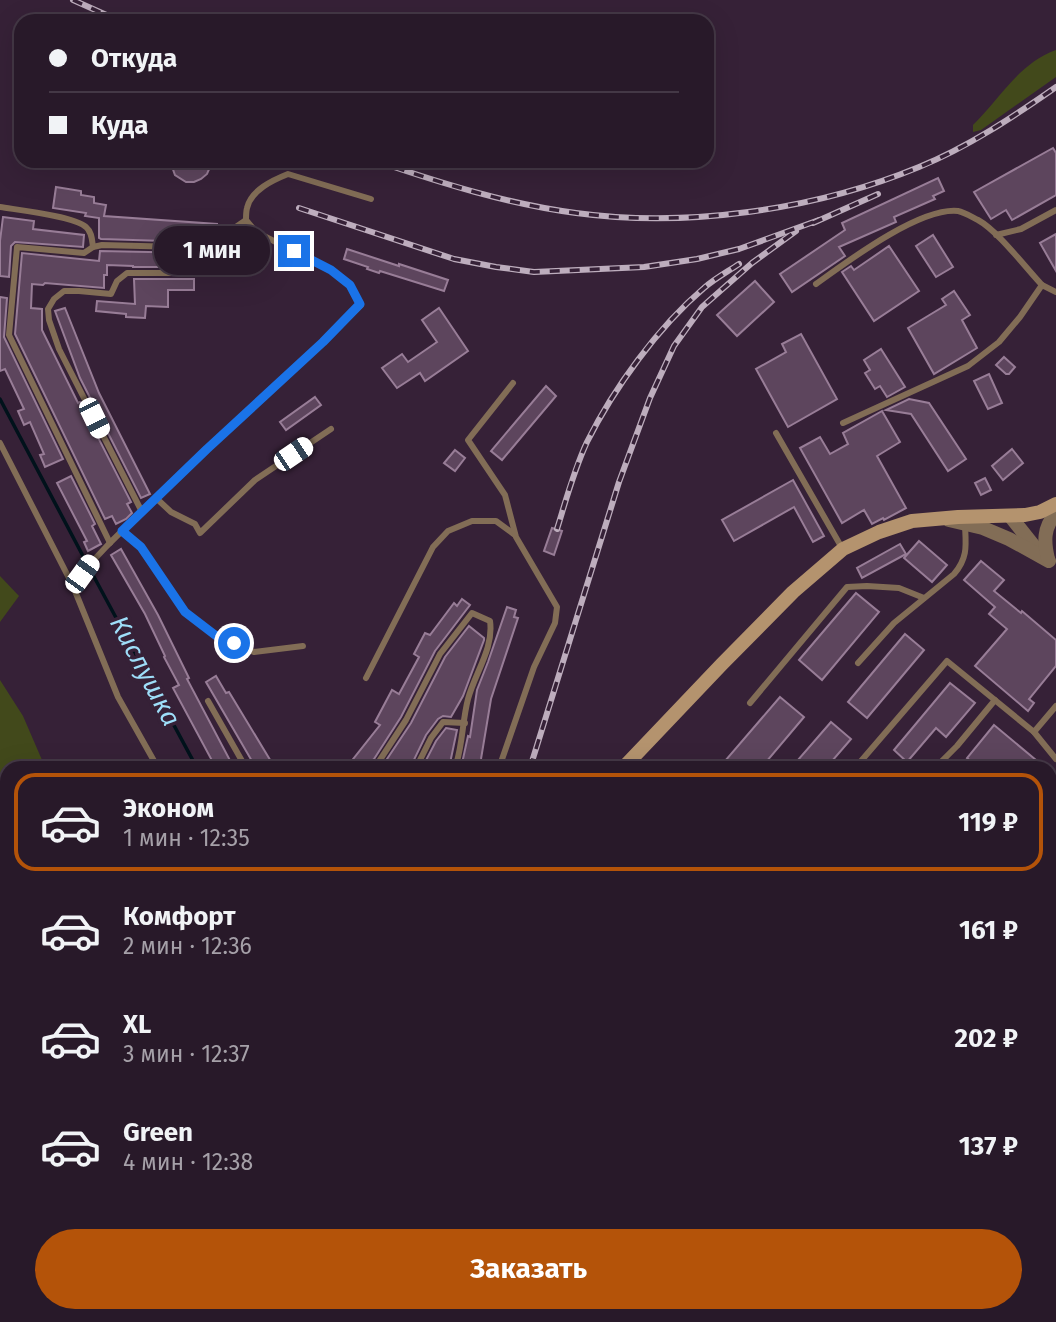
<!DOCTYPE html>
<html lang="ru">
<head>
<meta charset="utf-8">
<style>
	:root { --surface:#281929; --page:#342635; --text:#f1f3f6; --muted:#a5a0a8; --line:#443846; --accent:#b45309 }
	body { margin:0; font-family:"Fira Sans",sans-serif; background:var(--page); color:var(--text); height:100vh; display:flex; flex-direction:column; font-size:26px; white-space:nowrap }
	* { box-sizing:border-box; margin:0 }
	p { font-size:23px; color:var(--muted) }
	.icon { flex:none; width:38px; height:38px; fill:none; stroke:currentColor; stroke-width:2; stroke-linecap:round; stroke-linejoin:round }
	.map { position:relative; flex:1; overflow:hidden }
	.panel { position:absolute; left:0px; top:761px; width:1057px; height:562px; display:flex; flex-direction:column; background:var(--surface); border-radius:21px 21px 0 0; box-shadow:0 7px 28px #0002,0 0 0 2px var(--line) }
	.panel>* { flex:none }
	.hud { position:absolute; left:14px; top:14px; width:700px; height:154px; border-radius:21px; box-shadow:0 7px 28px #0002,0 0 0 2px var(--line); display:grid; align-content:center; height:154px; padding:0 35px; background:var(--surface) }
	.end { position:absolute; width:32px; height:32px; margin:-16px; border:9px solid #1a73e8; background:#fff; box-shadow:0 0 0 4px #fff }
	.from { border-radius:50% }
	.bubble { position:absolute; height:49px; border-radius:24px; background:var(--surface); box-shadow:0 7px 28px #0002,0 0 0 2px var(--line); font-size:23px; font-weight:700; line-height:49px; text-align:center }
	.car { position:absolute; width:21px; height:42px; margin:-21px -10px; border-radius:9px; box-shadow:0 0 5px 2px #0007; background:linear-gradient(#fff 24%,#345 0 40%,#fff 0 76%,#345 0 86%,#fff 0) }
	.hud b { display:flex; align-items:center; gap:24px; height:66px; font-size:26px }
	.hud b+b { border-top:2px solid var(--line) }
	.hud i { width:18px; height:18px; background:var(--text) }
	ul { padding:12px 0 0; list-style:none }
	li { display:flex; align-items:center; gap:21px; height:98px; margin:0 14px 10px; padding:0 21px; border:4px solid transparent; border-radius:21px }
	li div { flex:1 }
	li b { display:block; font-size:26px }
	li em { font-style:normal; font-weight:700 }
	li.selected { border-color:var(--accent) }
	li>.icon { width:63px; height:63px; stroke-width:1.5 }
	.action { display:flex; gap:14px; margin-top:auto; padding:14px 35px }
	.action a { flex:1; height:80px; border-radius:42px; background:var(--accent); color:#fff; font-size:28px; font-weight:700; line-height:80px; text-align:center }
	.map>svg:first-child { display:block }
	.green { fill:#42491b }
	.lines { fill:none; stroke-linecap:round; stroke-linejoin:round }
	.stream { stroke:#00121b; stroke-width:3.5 }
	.building { fill:#5d455d; stroke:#987d97; stroke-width:2 }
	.path { stroke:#857385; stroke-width:2; stroke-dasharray:5 3.5; stroke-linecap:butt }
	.service { stroke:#826d56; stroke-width:6 }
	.tertiary { stroke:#826d56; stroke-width:14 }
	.secondary { stroke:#b4936e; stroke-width:14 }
	.rail-casing { stroke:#bdadbd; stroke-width:6 }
	.rail { stroke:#362137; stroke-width:3.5; stroke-dasharray:10; stroke-linecap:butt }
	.route { stroke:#1a73e8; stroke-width:9 }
	.labels { text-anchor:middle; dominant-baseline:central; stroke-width:7; stroke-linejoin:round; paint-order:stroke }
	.water-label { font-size:26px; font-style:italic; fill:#9edef9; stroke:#362137 }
</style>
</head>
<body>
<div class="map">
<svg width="1056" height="1322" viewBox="0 0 1056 1322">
	<rect width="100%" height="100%" fill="#362137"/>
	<g class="green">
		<path d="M1056,50V77L981,130L973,132V125C1000,99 1019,63 1056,50Z"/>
		<path d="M0,576L19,596L0,622Z"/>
		<path d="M0,680L23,716L42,760L37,768H7V1033L0,1036Z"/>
		<path d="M7,1081V1316H337L334,1322H0V1084Z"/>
		<path d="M637,1316H897L899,1322H633Z"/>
	</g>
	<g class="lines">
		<g class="stream">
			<path d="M0,399L83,556"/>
			<path d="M93,575L197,768"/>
			<path d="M302,1316V1322"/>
			<path d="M613,1316L616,1322"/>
			<path d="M585,1322L594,1316"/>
		</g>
	</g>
	<g class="building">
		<path d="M1053,148L1056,153V195L1012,220L1006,210L991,219L974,192Z"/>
		<path d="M170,161H210V167L207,174L201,179L194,182H186L175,175Z"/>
		<path d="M938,178L944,191L933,196L935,199L894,217L896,222L839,247L845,256L792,292L780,274L845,230L842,223Z"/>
		<path d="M56,187L81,191V195L94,197V203L106,205L104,216L217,224L216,241L197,240V242L101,239L99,238V218L85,216L86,213L53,208Z"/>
		<path d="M3,217L34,221L33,229L84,235L83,247L15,242L11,246L9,277L0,276V241Z"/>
		<path d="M1056,234V271L1040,243Z"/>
		<path d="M933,235L953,267L936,277L916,246Z"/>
		<path d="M889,246L919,291L874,321L842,272L851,266L854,270Z"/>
		<path d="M347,249L399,266V264L448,280L444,291L380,271L379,273L367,269L368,267L344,259Z"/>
		<path d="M100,251L197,253L196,267H133V266L107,265V275H104V288L45,283L43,285L32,284L31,308L42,309V330L78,403L80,402L131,502L127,504L132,513L126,519L116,524L112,516L105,519L15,334L22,253L99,261Z"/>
		<path d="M134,279H194V290H168V307L146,306L145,318L126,317V314L96,311L97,301L135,304Z"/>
		<path d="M755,281L774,302L737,336L717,315Z"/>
		<path d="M954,291L970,315L962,320L977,348L934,374L908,328L946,305L942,299Z"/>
		<path d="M0,297L7,298L4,337L63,459L45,467L40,455L44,454L30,422L24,425L18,411L24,409L5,369L0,371Z"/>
		<path d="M65,308L99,393L150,494L141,498L80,378L55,311Z"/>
		<path d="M439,308L468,351L425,381L420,373L397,388L382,368L402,354L408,362L437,342L422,320Z"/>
		<path d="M801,334L837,399L788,427L756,369L786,352L782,344Z"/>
		<path d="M881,349L905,387L887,397L880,386L875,389L865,373L870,370L864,360Z"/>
		<path d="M1004,357L1015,367L1009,374H1006L996,365Z"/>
		<path d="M989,374L1002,403L988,409L974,381Z"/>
		<path d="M546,386L556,396L502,460L491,451Z"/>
		<path d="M315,397L321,405L286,430L280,422Z"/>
		<path d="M909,399L929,403L966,459L948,471L911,414L886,410Z"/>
		<path d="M882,411L900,442L877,456L906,508L884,520L883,518L872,524L864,510L842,523L800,448L820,437L830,454L848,444L843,433Z"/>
		<path d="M1012,449L1023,463L1003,480L992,466Z"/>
		<path d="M455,450L465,458L455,471L444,463Z"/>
		<path d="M71,476L95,524L92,526L101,544L88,551L84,542L87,541L57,483Z"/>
		<path d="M985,478L991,490L981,495L975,483Z"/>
		<path d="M793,480L824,536L813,542L794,507L734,541L722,520Z"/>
		<path d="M552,528L562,531L554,555L544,551Z"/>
		<path d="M919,541L947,565L932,582L904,558Z"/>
		<path d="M900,544L906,554L862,578L857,568Z"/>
		<path d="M121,549L158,615L189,678L187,679L234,768H216L173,688L179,685L164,657L165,656L145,614L111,555Z"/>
		<path d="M981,561L1004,580L994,591L1021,613L1022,611L1056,640V666L1029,699L1034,703L1028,711L975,666L1007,629L989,614L995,607L964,580Z"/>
		<path d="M856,593L879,612L822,680L799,660Z"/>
		<path d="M462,599L470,605L435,651L401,717L374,759L368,764L366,768H346L380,725L375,722L392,690L399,694L419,657L414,654L425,633L430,635L454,603L457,606Z"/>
		<path d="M507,607L516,610L514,617L518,618L491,699L481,759L478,768H461L468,736L470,737L477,690L488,662Z"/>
		<path d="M469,626L484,638V640L463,696L451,717L443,716L438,719L426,735L410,768H381L411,723L445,657Z"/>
		<path d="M905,634L924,650L867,718L848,702Z"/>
		<path d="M216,676L226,693L229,692L275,768H256L206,682Z"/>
		<path d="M950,683L975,703L946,737L936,728L907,762L894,750Z"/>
		<path d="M780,697L804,717L761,768H719Z"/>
		<path d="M831,722L851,739L826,768H791Z"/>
		<path d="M994,725L1036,760L1046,768H979L967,758Z"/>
		<path d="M446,728L457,730L449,768H422L436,741Z"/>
	</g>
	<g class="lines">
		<path class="path" d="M882,1316L885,1322"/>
		<g class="service">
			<path d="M0,207C18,210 74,216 86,227C92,232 92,240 93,247"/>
			<path d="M996,235L1021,229L1056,210"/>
			<path d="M816,284C848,261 920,207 958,211C964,212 972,217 978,220C998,231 1025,267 1042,285"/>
			<path d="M843,423L968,366L999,342L1020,317L1042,285L1056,292"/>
			<path d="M776,433L842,548"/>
			<path d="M0,443L73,586L118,697L158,768"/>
			<path d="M156,498L171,512L195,524L200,533L255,480L331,429"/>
			<path d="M142,512L59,349L49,320L48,309L54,299L64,291H79L111,294L117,281L127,273H199L218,248"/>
			<path d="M122,531L140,547L185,612L215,635L254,652L303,646"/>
			<path d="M110,543L9,335L17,247L84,253L93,247L102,245L218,248L230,231L246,220"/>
			<path d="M73,586C98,551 131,523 162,493C227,429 296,369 361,305L350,285L331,270L256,232L246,220C246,216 246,212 247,208C251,190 273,180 288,174L371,199"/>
			<path d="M858,663L894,623L954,574C968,558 966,545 965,526"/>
			<path d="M366,678L433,547L448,531L472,521H496L515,535"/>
			<path d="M208,701L246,768"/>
			<path d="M750,703L847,587L867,586L899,588L924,598"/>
			<path d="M1034,732L1056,759"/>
			<path d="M372,768L378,763L406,720L440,654L472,613L490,621C494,648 475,673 468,699C462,722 463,745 455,768"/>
			<path d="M416,768L431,738L443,722L465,723"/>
			<path d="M499,768L534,667L555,623L557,607L516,537L505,495L468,440L513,383"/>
			<path d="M855,768L947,661L1034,732L1056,706"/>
			<path d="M935,768L957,746L995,700"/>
			<path d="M1056,874V885"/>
			<path d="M1050,1004L1056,997"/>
			<path d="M1050,1075L1056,1068"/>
			<path d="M1050,1145L1056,1137"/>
			<path d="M1050,1193L1056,1186"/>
			<path d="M407,1322L412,1316"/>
			<path d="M923,1322L927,1316"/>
		</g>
		<g class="tertiary">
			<path d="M1010,516L1038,551"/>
			<path d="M949,520L983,528L1009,539L1049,561"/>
			<path d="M1048,559C1044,542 1043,528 1056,513"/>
		</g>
		<g class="secondary">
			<path d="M623,768L722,664L793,592L843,549L879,532L912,521L958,517L1025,515L1040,512L1056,504"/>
			<path d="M0,1063L7,1060"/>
		</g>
		<defs>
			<g id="rail">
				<path d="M73,0L120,21"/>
				<path d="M376,161C441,183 507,204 576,213C687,228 815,210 919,167C968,147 1013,117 1056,87"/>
				<path d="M299,208L454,259L496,267L534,272L644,267L697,259L739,249L819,220"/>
				<path d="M813,223L878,194"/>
				<path d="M557,529C566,500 574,470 587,442C614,388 658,327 704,288C714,279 727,272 739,264"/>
				<path d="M530,768L619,482L650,398L674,346L702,307L752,263L796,231"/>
				<path d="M348,1322L350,1316"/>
			</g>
		</defs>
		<use href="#rail" class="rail-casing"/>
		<use href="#rail" class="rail"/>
	</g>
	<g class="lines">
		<path class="route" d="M234,643L215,635L185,612L141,547L122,531L207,449L323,342L360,304L350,285L331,270L294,251"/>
	</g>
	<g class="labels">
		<g class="water-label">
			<text transform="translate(145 671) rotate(62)">Кислушка</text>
		</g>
	</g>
</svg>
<i class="end from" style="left:234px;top:643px"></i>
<i class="end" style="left:294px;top:251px"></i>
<div class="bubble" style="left:154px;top:226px;width:116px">1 мин</div>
<i class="car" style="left:94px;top:418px;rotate:154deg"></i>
<i class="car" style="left:293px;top:454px;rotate:56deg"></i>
<i class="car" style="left:82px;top:574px;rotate:36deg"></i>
<div class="hud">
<b><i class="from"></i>Откуда</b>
<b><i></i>Куда</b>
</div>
<section class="panel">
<ul>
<li class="selected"><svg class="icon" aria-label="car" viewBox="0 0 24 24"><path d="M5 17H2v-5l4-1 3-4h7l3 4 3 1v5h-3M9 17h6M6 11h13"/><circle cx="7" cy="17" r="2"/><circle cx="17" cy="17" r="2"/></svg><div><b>Эконом</b><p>1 мин · 12:35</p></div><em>119 ₽</em></li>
<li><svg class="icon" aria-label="car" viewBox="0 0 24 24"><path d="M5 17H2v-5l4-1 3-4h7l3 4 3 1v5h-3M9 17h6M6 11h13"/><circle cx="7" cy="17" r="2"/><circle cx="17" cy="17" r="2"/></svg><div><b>Комфорт</b><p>2 мин · 12:36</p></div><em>161 ₽</em></li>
<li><svg class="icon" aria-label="car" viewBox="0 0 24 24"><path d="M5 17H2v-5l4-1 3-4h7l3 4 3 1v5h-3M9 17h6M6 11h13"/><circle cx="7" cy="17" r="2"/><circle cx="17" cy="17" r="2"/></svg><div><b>XL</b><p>3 мин · 12:37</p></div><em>202 ₽</em></li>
<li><svg class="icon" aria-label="car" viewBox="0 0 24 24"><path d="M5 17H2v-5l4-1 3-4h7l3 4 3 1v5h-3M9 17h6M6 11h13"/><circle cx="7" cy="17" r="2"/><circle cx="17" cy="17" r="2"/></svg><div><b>Green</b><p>4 мин · 12:38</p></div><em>137 ₽</em></li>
</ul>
<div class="action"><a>Заказать</a></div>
</section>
</div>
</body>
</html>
